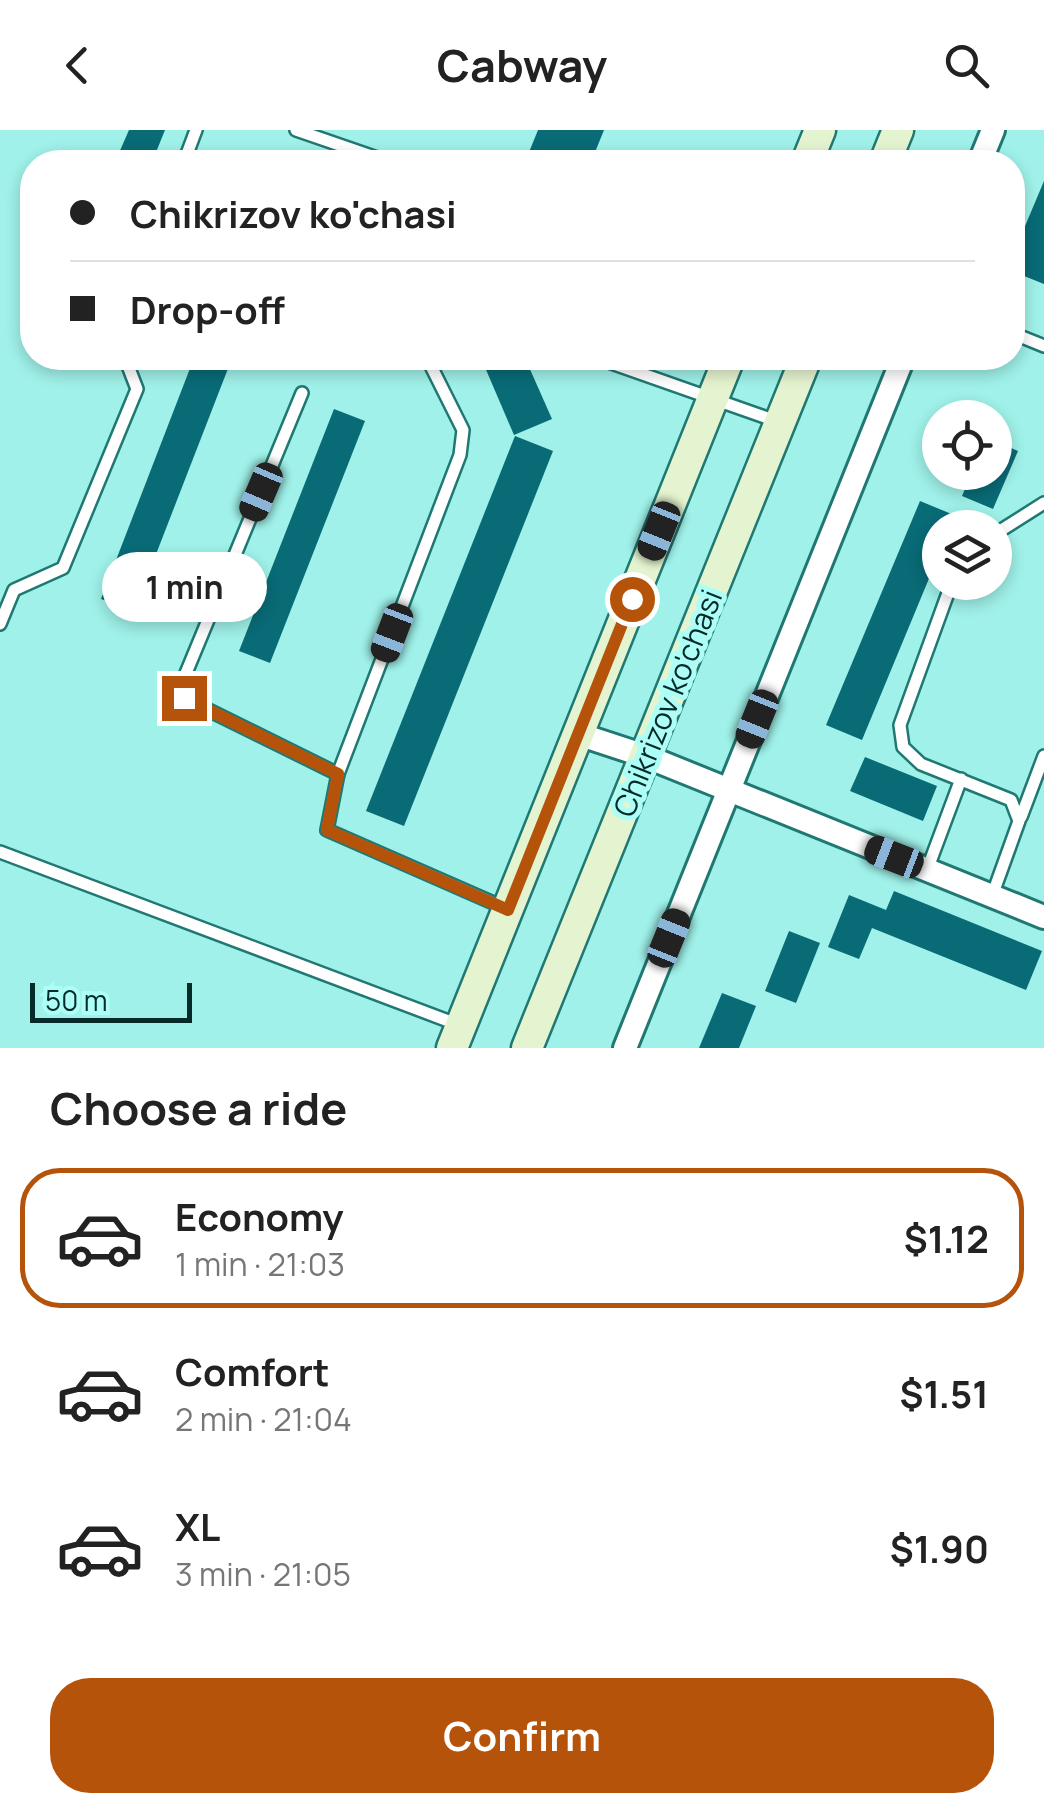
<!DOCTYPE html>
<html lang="en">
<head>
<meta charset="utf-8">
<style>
	:root { --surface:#fff; --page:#f6f6f6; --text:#222; --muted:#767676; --line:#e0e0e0; --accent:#b45309 }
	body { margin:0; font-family:Manrope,sans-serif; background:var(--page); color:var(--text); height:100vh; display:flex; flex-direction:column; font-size:38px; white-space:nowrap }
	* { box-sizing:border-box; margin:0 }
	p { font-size:32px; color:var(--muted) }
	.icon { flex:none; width:55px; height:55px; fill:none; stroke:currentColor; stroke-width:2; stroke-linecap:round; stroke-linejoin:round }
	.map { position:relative; height:918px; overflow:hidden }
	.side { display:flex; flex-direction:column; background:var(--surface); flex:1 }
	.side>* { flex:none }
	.banner { position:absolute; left:20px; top:20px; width:1005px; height:220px; border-radius:40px; box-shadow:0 5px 15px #0003; display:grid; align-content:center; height:220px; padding:0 50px; background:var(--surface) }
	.tools { position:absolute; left:922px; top:270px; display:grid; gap:20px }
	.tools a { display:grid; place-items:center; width:90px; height:90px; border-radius:50%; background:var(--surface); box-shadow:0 5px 15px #0003; font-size:50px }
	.scale { position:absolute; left:30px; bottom:25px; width:162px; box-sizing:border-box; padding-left:10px; border:5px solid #062a28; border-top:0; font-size:28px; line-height:35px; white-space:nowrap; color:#062a28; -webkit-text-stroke:8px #acfef6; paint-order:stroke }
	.end { position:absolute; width:45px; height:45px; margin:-22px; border:12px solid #b45309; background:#fff; box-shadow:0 0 0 5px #fff }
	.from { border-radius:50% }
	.bubble { position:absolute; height:70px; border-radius:35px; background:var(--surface); box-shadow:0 5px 15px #0003; font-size:32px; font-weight:700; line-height:70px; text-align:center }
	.car { position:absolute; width:30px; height:60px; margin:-30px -15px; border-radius:12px; box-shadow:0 0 8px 2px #0007; background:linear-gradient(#222 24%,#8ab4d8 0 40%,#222 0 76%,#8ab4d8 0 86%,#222 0) }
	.banner b { display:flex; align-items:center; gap:35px; height:95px; font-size:38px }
	.banner b+b { border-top:2px solid var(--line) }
	.banner i { width:25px; height:25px; background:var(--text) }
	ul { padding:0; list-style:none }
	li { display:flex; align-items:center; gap:30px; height:140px; margin:0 20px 15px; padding:0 30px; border:5px solid transparent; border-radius:40px }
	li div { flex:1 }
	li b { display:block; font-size:38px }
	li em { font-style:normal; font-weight:700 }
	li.on { border-color:var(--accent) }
	li>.icon { width:90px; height:90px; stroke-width:1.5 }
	h2 { padding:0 50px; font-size:45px; line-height:120px }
	.action { display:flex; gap:20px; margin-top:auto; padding:20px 50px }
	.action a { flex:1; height:115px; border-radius:40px; background:var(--accent); color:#fff; font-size:40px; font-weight:700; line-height:115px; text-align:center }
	header { display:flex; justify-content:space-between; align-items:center; height:130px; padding:0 50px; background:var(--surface); font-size:45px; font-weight:700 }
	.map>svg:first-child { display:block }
	.building { fill:#096b76 }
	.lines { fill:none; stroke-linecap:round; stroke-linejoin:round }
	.service-casing { stroke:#207872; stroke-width:16 }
	.minor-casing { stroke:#207872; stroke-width:28 }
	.secondary-casing { stroke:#207872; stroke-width:35 }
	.service { stroke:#fff; stroke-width:11 }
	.minor { stroke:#fff; stroke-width:22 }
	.secondary { stroke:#e5f4d0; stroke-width:30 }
	.route { stroke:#b45309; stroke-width:12 }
	.labels { text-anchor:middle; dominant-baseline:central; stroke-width:10; stroke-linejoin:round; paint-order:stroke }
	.street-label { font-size:30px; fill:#062a28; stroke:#acfef6 }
</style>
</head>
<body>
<header><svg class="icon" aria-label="back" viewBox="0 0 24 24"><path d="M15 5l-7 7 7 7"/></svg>Cabway<svg class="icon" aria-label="search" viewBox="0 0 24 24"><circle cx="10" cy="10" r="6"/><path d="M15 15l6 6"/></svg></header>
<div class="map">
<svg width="1044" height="918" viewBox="0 0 1044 918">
	<rect width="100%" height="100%" fill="#9ff1e9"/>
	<g class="building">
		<path d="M129,0H165L152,32H115Z"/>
		<path d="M538,0H604L591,32H525Z"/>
		<path d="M1044,51V154L1012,141V127Z"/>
		<path d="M194,228L229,236L134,481L101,469Z"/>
		<path d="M481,228H525L552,289L514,305Z"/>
		<path d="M334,279L365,291L270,533L239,521Z"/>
		<path d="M515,306L553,321L404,696L366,681Z"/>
		<path d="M995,311L1018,321L993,379L962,366L972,342H995Z"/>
		<path d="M920,371L983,397L940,398V422L862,610L826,595Z"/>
		<path d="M865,627L937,656L923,691L850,661Z"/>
		<path d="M894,761L1042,821L1026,860L872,798L859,829L828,817L849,765L886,780Z"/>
		<path d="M789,801L820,813L796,873L765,861Z"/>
		<path d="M722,863L756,876L739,918H699Z"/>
	</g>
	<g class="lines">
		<defs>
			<g id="service">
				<path d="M296,0L389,32"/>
				<path d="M184,32L196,0"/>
				<path d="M1012,203L1044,216"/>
				<path d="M597,228L776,291"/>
				<path d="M302,263L179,560L184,568L338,644L327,700L507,779"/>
				<path d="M995,404L1044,373"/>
				<path d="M952,452L900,595L903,617L921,634L1011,670L1019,691L992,766"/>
				<path d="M0,494L14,460L63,438L137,259L125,228"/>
				<path d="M338,644L460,325L463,300L427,228"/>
				<path d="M1021,687L1044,626"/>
				<path d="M0,722L459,895"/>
				<path d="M927,740L961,649"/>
			</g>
			<g id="minor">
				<path d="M980,32L993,0"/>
				<path d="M578,604L645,626L1044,787"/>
				<path d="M625,918L903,228"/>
			</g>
			<g id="secondary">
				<path d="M807,32L820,0"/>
				<path d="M885,32L898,0"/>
				<path d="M452,918L729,228"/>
				<path d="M527,918L806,228"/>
			</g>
		</defs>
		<use href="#service" class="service-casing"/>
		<use href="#minor" class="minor-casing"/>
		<use href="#secondary" class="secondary-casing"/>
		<use href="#service" class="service"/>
		<use href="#minor" class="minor"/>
		<use href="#secondary" class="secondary"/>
	</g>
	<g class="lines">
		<path class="route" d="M184,568L338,644L327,700L508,780L632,469"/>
	</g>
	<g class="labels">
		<g class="street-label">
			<text transform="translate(667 573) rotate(-68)">Chikrizov ko'chasi</text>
		</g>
	</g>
</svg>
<div class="tools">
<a><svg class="icon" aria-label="locate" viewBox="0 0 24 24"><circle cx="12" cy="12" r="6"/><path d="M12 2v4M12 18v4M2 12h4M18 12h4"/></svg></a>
<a><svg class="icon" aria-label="layers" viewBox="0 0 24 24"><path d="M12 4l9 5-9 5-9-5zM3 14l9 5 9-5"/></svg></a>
</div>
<div class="scale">50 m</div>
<i class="end from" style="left:632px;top:469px"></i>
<i class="end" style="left:184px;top:568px"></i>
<div class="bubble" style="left:102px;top:422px;width:165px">1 min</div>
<i class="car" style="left:261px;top:362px;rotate:203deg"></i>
<i class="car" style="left:659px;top:401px;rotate:202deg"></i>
<i class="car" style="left:392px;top:503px;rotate:201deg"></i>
<i class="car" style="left:757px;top:589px;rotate:202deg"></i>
<i class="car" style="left:894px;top:727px;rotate:291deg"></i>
<i class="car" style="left:669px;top:808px;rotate:22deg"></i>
<div class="banner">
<b><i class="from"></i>Chikrizov ko'chasi</b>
<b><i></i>Drop-off</b>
</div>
</div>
<section class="side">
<h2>Choose a ride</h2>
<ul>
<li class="on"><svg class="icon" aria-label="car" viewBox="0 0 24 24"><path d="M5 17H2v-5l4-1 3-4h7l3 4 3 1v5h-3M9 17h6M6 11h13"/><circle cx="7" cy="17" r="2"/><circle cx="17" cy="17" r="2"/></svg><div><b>Economy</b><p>1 min · 21:03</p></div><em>$1.12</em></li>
<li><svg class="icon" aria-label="car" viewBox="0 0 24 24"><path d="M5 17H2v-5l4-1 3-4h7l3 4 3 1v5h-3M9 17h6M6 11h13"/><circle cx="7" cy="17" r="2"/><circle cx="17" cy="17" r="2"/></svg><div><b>Comfort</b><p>2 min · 21:04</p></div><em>$1.51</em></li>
<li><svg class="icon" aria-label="car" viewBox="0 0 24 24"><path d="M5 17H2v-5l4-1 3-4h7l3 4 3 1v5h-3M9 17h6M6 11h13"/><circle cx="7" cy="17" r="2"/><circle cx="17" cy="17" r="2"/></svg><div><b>XL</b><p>3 min · 21:05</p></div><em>$1.90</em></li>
</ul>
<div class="action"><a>Confirm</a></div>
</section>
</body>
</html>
